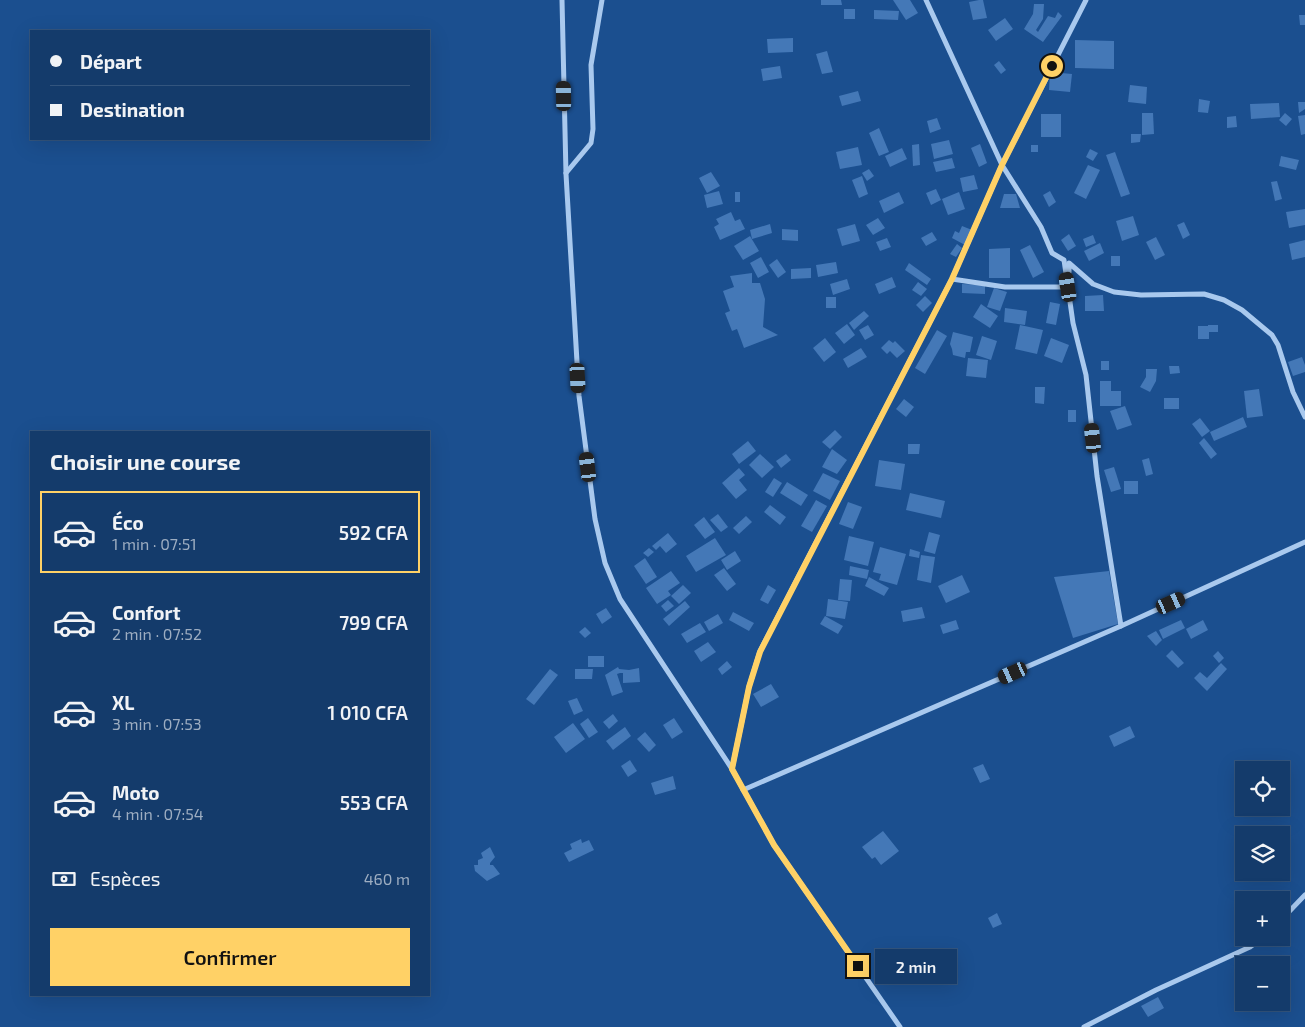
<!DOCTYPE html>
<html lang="fr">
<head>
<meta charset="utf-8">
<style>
	:root { --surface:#143b6b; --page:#214673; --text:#f1f3f6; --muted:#9dadc1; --line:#33557e; --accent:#ffd166 }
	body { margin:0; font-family:"Exo 2",sans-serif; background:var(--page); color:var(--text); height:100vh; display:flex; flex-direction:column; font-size:19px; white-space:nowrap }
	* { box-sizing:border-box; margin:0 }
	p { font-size:16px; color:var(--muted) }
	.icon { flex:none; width:28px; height:28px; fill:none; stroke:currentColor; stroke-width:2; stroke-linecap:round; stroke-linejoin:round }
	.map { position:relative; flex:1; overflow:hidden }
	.details { position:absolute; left:30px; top:431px; width:400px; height:565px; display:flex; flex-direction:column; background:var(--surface); border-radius:0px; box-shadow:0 5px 20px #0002,0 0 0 1px var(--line) }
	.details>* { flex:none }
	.top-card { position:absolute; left:30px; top:30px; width:400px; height:110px; border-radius:0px; box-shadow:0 5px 20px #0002,0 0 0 1px var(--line); display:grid; align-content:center; height:110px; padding:0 20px; background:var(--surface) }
	.buttons { position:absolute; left:1235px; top:761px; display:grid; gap:10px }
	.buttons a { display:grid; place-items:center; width:55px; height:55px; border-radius:0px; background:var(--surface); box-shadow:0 5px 20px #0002,0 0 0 1px var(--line); font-size:25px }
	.end { position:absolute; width:22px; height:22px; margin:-11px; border:6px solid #ffd166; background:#111; box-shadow:0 0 0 2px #111 }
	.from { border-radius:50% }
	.bubble { position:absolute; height:35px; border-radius:0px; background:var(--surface); box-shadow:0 5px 20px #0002,0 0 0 1px var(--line); font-size:16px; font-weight:600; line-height:35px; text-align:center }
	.car { position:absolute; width:15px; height:30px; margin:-15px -8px; border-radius:6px; box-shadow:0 0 4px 1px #0007; background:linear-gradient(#222 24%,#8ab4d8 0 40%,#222 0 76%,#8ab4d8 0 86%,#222 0) }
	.top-card b { display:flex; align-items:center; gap:18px; height:48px; font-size:19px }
	.top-card b+b { border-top:1px solid var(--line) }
	.top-card i { width:12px; height:12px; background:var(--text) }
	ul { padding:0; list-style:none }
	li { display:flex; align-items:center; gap:15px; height:82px; margin:0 10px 8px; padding:0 10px; border:2px solid transparent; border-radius:0px }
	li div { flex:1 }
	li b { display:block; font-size:19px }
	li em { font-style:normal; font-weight:600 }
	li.on { border-color:var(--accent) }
	li>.icon { width:45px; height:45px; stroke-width:1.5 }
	h2 { padding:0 20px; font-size:22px; line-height:60px }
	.pay { display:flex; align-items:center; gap:12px; height:55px; padding:0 20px; font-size:19px }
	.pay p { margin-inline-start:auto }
	.primary-button { display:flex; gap:10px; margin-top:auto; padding:10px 20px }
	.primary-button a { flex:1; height:58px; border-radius:0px; background:var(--accent); color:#111; font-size:20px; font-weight:600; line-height:58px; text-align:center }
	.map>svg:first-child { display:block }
	.building { fill:#4478b7 }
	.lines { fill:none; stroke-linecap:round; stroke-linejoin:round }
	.street { stroke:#a9c9ee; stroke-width:5 }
	.route { stroke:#ffd166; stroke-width:6 }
</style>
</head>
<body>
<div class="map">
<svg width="1305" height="1027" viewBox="0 0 1305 1027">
	<rect width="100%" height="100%" fill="#1b4f8f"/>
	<g class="building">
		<path d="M821,0H841L842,5H821Z"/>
		<path d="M893,0H910L918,13L906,20Z"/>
		<path d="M979,0H983L987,18L973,20L969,2Z"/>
		<path d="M1034,4H1044L1043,19L1036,30L1038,32L1048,16L1055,18L1058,12L1062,16L1043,42L1024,29L1033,14Z"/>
		<rect x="844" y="9" width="11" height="10"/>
		<path d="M874,10L899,11L898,20L874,19Z"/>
		<path d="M1299,15H1305V25H1300Z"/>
		<path d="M1005,18L1013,29L996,41L988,30Z"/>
		<path d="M793,38V52L768,53L767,39Z"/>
		<path d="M1075,40L1114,41V69L1075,68Z"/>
		<path d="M827,51L833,72L822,74L816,54Z"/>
		<path d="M999,61L1006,70L1001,74L994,65Z"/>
		<path d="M780,66L782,78L763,81L761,69Z"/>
		<path d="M1050,72L1072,74L1070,92L1049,90Z"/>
		<path d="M1130,85L1147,87L1146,104L1128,102Z"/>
		<path d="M858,91L861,101L842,106L839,96Z"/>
		<path d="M1199,99L1210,101L1208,113L1198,112Z"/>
		<path d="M1298,102H1305V109L1299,113Z"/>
		<path d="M1279,103L1280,117L1251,119L1250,104Z"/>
		<path d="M1142,113H1153L1154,134L1142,135Z"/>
		<path d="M1285,113L1292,119L1286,126L1279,120Z"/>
		<rect x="1041" y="114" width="20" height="23"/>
		<path d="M1305,115V134L1301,135L1298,116Z"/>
		<path d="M1236,116L1237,127L1227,128V117Z"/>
		<path d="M937,118L941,129L930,133L927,121Z"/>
		<path d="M879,128L889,152L879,156L869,133Z"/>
		<path d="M1131,134H1141L1140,142L1131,143Z"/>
		<path d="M949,140L953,154L934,159L931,144Z"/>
		<path d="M919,144L920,165L913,166L912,145Z"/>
		<path d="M980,144L987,163L979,167L971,148Z"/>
		<rect x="1031" y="145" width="7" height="7"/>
		<path d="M858,147L862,165L840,169L836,152Z"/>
		<path d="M902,148L907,159L890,167L885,156Z"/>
		<path d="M1090,149L1098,153L1093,161L1086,157Z"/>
		<path d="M1115,152L1130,194L1121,197L1106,155Z"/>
		<path d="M1281,156L1299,160L1296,170L1279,166Z"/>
		<path d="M952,158L955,168L936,172L933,162Z"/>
		<path d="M1088,165L1100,170L1086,199L1074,193Z"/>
		<path d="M869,169L874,176L867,181L862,173Z"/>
		<path d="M711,172L720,186L707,193L699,178Z"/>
		<path d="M974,175L978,189L963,192L960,178Z"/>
		<path d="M862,176L868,194L859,198L852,180Z"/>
		<path d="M1277,181L1282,199L1275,201L1271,182Z"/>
		<path d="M936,189L941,200L931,205L926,193Z"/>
		<path d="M719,191L723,204L707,208L704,195Z"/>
		<path d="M1050,191L1056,202L1049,207L1043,195Z"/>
		<rect x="735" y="192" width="5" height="10"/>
		<path d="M899,192L904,203L884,213L879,201Z"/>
		<path d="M959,192L965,209L948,215L942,199Z"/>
		<path d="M1004,194H1016L1020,208H1000Z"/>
		<path d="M1305,209V225L1289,228L1286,212Z"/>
		<path d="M731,212L735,221L740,219L745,229L720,240L714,227L719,224L716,219Z"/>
		<path d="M1133,216L1139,235L1122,241L1116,221Z"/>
		<path d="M878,218L885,228L873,235L866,225Z"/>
		<path d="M1184,222L1190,235L1183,239L1177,225Z"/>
		<path d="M770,224L772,233L752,239L750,230Z"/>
		<path d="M855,224L860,241L842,246L837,229Z"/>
		<path d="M962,226L972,230L965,245L952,238L955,231L959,233Z"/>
		<path d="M782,229L798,230V241L782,240Z"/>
		<path d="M932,232L937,240L926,246L921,238Z"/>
		<path d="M1069,234L1076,246L1068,251L1061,240Z"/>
		<path d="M1093,235L1096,243L1086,247L1083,239Z"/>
		<path d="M750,236L759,251L743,260L734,246Z"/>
		<path d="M1156,237L1165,255L1155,260L1146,242Z"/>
		<path d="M887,238L891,247L880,251L876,242Z"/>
		<path d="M1305,240V257L1292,260L1289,244Z"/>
		<path d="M1100,243L1104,253L1089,261L1084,251Z"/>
		<path d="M957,244L962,248L956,257L950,254Z"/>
		<path d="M1030,245L1044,272L1033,278L1020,250Z"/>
		<path d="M1010,248V278H989V249Z"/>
		<rect x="1111" y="256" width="9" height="10"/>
		<path d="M761,257L769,272L758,278L750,263Z"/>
		<path d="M777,259L786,272L778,278L769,265Z"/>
		<path d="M836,262L838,273L818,277L816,265Z"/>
		<path d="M909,263L931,279L927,285L905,270Z"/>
		<path d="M811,268V278L791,279V269Z"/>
		<path d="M752,273V283H760L765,299L763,327L778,335L744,348L737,329L732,331L725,313L730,311L723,291L734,287L730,276Z"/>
		<path d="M892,277L896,287L879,294L875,284Z"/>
		<path d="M847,279L850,289L833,295L830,284Z"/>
		<path d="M918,282L927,289L921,296L912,290Z"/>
		<path d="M962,284L985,285V294L962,293Z"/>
		<path d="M994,288L1007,292L1000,311L987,307Z"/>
		<path d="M1103,295L1104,311H1085V296Z"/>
		<path d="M925,296L932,303L923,312L916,305Z"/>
		<rect x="826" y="297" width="10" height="11"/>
		<path d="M1050,302L1060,304L1056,325L1046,323Z"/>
		<path d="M981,304L998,316L990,328L973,317Z"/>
		<path d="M1005,308L1027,311L1025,325L1004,322Z"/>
		<path d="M864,311L869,316L854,330L849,323Z"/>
		<path d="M847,324L855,335L844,344L835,333Z"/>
		<path d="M868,325L874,335L865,340L859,330Z"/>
		<path d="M1020,325L1043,330L1037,354L1015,349Z"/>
		<path d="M1208,325H1218V332H1209V339H1198V326H1208Z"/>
		<path d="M937,330L947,336L925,374L915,368Z"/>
		<path d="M953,332L973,337L970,352H966L965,358L953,355L952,349L950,344Z"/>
		<path d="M982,336L997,341L991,360L976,355Z"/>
		<path d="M825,338L836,352L824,362L813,348Z"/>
		<path d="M1051,338L1069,345L1062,363L1044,356Z"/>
		<path d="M889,340L893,343L895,341L905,351L897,358L890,351L887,354L881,348Z"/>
		<path d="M861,348L867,357L848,368L843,359Z"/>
		<path d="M1302,357L1305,365V372L1293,376L1288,362Z"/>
		<path d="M968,358L988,360L986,378L966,376Z"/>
		<rect x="1101" y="361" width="8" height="9"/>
		<path d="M1169,366H1179L1180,373L1170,374Z"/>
		<path d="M1146,369H1157L1156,381L1150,392L1140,387L1146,377Z"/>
		<path d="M1100,381H1111V391H1121V406H1100Z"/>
		<path d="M1035,387H1045L1044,404L1035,403Z"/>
		<path d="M1259,389L1263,416L1247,418L1244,391Z"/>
		<rect x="1164" y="398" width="15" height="11"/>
		<path d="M904,399L914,407L906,417L896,409Z"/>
		<path d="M1125,406L1132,425L1117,430L1110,411Z"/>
		<rect x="1068" y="410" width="8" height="12"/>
		<path d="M1243,417L1247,427L1214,441L1210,432Z"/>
		<path d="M1200,418L1210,431L1202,437L1192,424Z"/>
		<path d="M835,430L842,437L830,449L822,442Z"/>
		<path d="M1204,438L1217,454L1211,459L1199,443Z"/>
		<path d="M748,441L756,451L739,464L732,454Z"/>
		<path d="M908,444H920L919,454H908Z"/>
		<path d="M832,449L847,460L837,474L822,467Z"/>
		<path d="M760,454L774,467L762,478L749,465Z"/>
		<path d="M786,454L791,460L781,468L776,461Z"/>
		<path d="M1149,458L1153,474L1146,476L1142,460Z"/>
		<path d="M879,460L905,464L901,490L875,486Z"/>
		<path d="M1114,467L1121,489L1111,492L1104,470Z"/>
		<path d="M739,468L745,475L739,480L747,490L736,499L722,483Z"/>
		<path d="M823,473L840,481L830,500L813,491Z"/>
		<path d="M774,478L782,483L773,497L765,492Z"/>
		<rect x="1124" y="481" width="14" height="13"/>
		<path d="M787,482L808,495L801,506L780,493Z"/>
		<path d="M910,493L945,501L941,518L906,510Z"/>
		<path d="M816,500L827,506L812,532L801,526Z"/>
		<path d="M848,502L862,507L853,529L839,524Z"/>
		<path d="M770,505L786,517L780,525L764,512Z"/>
		<path d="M718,514L728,527L721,532L710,520Z"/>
		<path d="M746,516L752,522L739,534L733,528Z"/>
		<path d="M704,517L715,532L705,539L694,525Z"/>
		<path d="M929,532L940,535L935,554L924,551Z"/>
		<path d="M668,533L677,544L666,553L660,546L656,550L652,546Z"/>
		<path d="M849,536L874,542L868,566L844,560Z"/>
		<path d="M715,538L726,555L696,572L686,556Z"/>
		<path d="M880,547L906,554L897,585L879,580L881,574L873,572Z"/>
		<path d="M649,548L654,552L648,557L643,553Z"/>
		<path d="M910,549L920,552L919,558L909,556Z"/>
		<path d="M735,551L741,561L727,570L721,560Z"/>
		<path d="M921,555L935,557L931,583L917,580Z"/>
		<path d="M645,558L657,577L646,584L634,566Z"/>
		<path d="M850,566L869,570L867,579L849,575Z"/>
		<path d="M724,568L736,584L727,591L714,575Z"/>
		<path d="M671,571L680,583L668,591L671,595L657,604L646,588Z"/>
		<path d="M1109,571L1118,624L1073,638L1054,577Z"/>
		<path d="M962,575L970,592L946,603L938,586Z"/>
		<path d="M869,577L889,588L884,596L865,586Z"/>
		<path d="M840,579L852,580L850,601L838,600Z"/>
		<path d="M683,585L691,593L679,604L671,596Z"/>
		<path d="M768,585L776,590L768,604L760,600Z"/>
		<path d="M828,599L848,602L845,619L826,616Z"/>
		<path d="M668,600L674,606L666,612L661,606Z"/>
		<path d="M685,601L690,607L669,626L663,619Z"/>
		<path d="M922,607L925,618L903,622L901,611Z"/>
		<path d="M606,608L612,617L602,624L596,614Z"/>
		<path d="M733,612L754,623L749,631L729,620Z"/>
		<path d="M718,614L723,623L709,631L704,622Z"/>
		<path d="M825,616L843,626L838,634L820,624Z"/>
		<path d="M956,620L959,629L943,634L940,625Z"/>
		<path d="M1181,620L1185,628L1163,639L1159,630Z"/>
		<path d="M1203,620L1208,630L1191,639L1186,629Z"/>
		<path d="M700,623L706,632L687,643L681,634Z"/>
		<path d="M585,627L591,633L585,638L579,632Z"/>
		<path d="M1156,631L1162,640L1156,646L1147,636Z"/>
		<path d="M708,642L716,652L701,662L694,651Z"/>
		<path d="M1172,650L1184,663L1178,668L1166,656Z"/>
		<path d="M1218,651L1224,658L1219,663L1213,656Z"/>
		<rect x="588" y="656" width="16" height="11"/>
		<path d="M727,661L732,667L722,675L718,669Z"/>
		<path d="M1221,663L1227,669L1207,691L1194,678L1200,672L1207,678Z"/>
		<path d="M618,667L619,669L629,670L639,668L640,682L623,683V673H620L617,674L623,692L612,696L605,675Z"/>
		<path d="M550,669L558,675L534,705L526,699Z"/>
		<path d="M575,669H593L592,679H575Z"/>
		<path d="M771,684L779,697L761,707L753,694Z"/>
		<path d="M577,698L583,711L574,715L568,701Z"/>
		<path d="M613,714L618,721L609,729L603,722Z"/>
		<path d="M588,718L598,732L589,738L580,724Z"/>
		<path d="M674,718L683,732L672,739L663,725Z"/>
		<path d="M573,723L585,739L566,753L554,737Z"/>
		<path d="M1130,726L1135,737L1114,747L1109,736Z"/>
		<path d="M625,727L631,736L613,750L606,741Z"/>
		<path d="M645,732L656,745L649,752L637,739Z"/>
		<path d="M630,760L637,771L628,777L621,766Z"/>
		<path d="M983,764L990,779L980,783L973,768Z"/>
		<path d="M673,776L676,789L655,795L651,783Z"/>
		<path d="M883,831L899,851L881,865L875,857L872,859L862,847Z"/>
		<path d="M581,839L582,843L589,840L594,850L569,862L564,853L572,849L570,844Z"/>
		<path d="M490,847L495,857L490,863V865H493L500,874L487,881L475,871L474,865H478V860L483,858L481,853Z"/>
		<path d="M997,913L1002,924L993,928L988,918Z"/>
		<path d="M1158,997L1164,1008L1148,1017L1141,1006Z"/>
	</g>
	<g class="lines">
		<g class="street">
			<path d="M562,0L566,174L579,396L595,519L605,563L620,599L732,769"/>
			<path d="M926,0L1002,165L1041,227L1052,253L1064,260L1073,323L1086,375L1097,476L1121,626"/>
			<path d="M566,173L591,143L593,129L591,65L602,0"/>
			<path d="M1069,272V263L1093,284L1114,292L1141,295L1204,294L1224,300L1242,310L1272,335L1278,345L1293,392L1305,417"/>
			<path d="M952,279L1005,287H1069V285"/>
			<path d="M743,790L1121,626L1305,542"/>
			<path d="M1281,920L1305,895"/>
			<path d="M900,1027L774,845L732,769L749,687L760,651L952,279L1002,165L1086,0"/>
			<path d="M1084,1027L1156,990L1250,947L1262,938"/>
		</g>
	</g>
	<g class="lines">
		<path class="route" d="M858,966L774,845L732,769L749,687L760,652L952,279L1002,165L1052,66"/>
	</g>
</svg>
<div class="buttons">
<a><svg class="icon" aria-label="locate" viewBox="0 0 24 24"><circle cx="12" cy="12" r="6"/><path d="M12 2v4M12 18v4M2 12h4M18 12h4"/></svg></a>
<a><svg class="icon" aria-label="layers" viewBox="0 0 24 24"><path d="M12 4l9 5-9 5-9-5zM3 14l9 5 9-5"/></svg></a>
<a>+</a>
<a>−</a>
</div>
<i class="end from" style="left:1052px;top:66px"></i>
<i class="end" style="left:858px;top:966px"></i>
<div class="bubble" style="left:875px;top:949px;width:82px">2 min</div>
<i class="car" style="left:564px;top:96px;rotate:359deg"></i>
<i class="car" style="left:1068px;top:287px;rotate:351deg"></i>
<i class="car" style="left:578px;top:378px;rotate:177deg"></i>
<i class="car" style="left:1093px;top:438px;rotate:354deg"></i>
<i class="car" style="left:588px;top:467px;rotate:353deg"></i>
<i class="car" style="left:1171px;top:603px;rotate:66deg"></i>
<i class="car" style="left:1013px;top:673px;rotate:246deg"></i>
<div class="top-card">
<b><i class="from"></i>Départ</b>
<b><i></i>Destination</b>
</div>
<section class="details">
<h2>Choisir une course</h2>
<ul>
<li class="on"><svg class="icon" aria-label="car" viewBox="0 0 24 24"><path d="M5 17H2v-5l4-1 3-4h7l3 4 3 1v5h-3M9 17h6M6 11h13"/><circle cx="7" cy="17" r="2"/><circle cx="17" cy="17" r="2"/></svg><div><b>Éco</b><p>1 min · 07:51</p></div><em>592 CFA</em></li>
<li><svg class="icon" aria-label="car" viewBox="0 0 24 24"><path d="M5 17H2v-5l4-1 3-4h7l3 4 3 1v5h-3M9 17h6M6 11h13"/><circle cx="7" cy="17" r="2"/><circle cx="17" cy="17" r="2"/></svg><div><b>Confort</b><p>2 min · 07:52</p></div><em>799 CFA</em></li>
<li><svg class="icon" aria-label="car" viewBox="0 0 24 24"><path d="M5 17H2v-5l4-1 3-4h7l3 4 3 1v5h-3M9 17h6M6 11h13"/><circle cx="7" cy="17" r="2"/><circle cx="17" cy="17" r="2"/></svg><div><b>XL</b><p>3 min · 07:53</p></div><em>1 010 CFA</em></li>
<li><svg class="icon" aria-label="car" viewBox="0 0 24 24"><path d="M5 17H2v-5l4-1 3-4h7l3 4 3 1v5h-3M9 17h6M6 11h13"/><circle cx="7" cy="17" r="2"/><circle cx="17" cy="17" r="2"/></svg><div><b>Moto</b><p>4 min · 07:54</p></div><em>553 CFA</em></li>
</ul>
<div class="pay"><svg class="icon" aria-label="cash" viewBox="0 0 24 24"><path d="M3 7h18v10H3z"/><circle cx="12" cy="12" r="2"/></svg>Espèces<p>460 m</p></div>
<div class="primary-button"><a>Confirmer</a></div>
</section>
</div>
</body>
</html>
